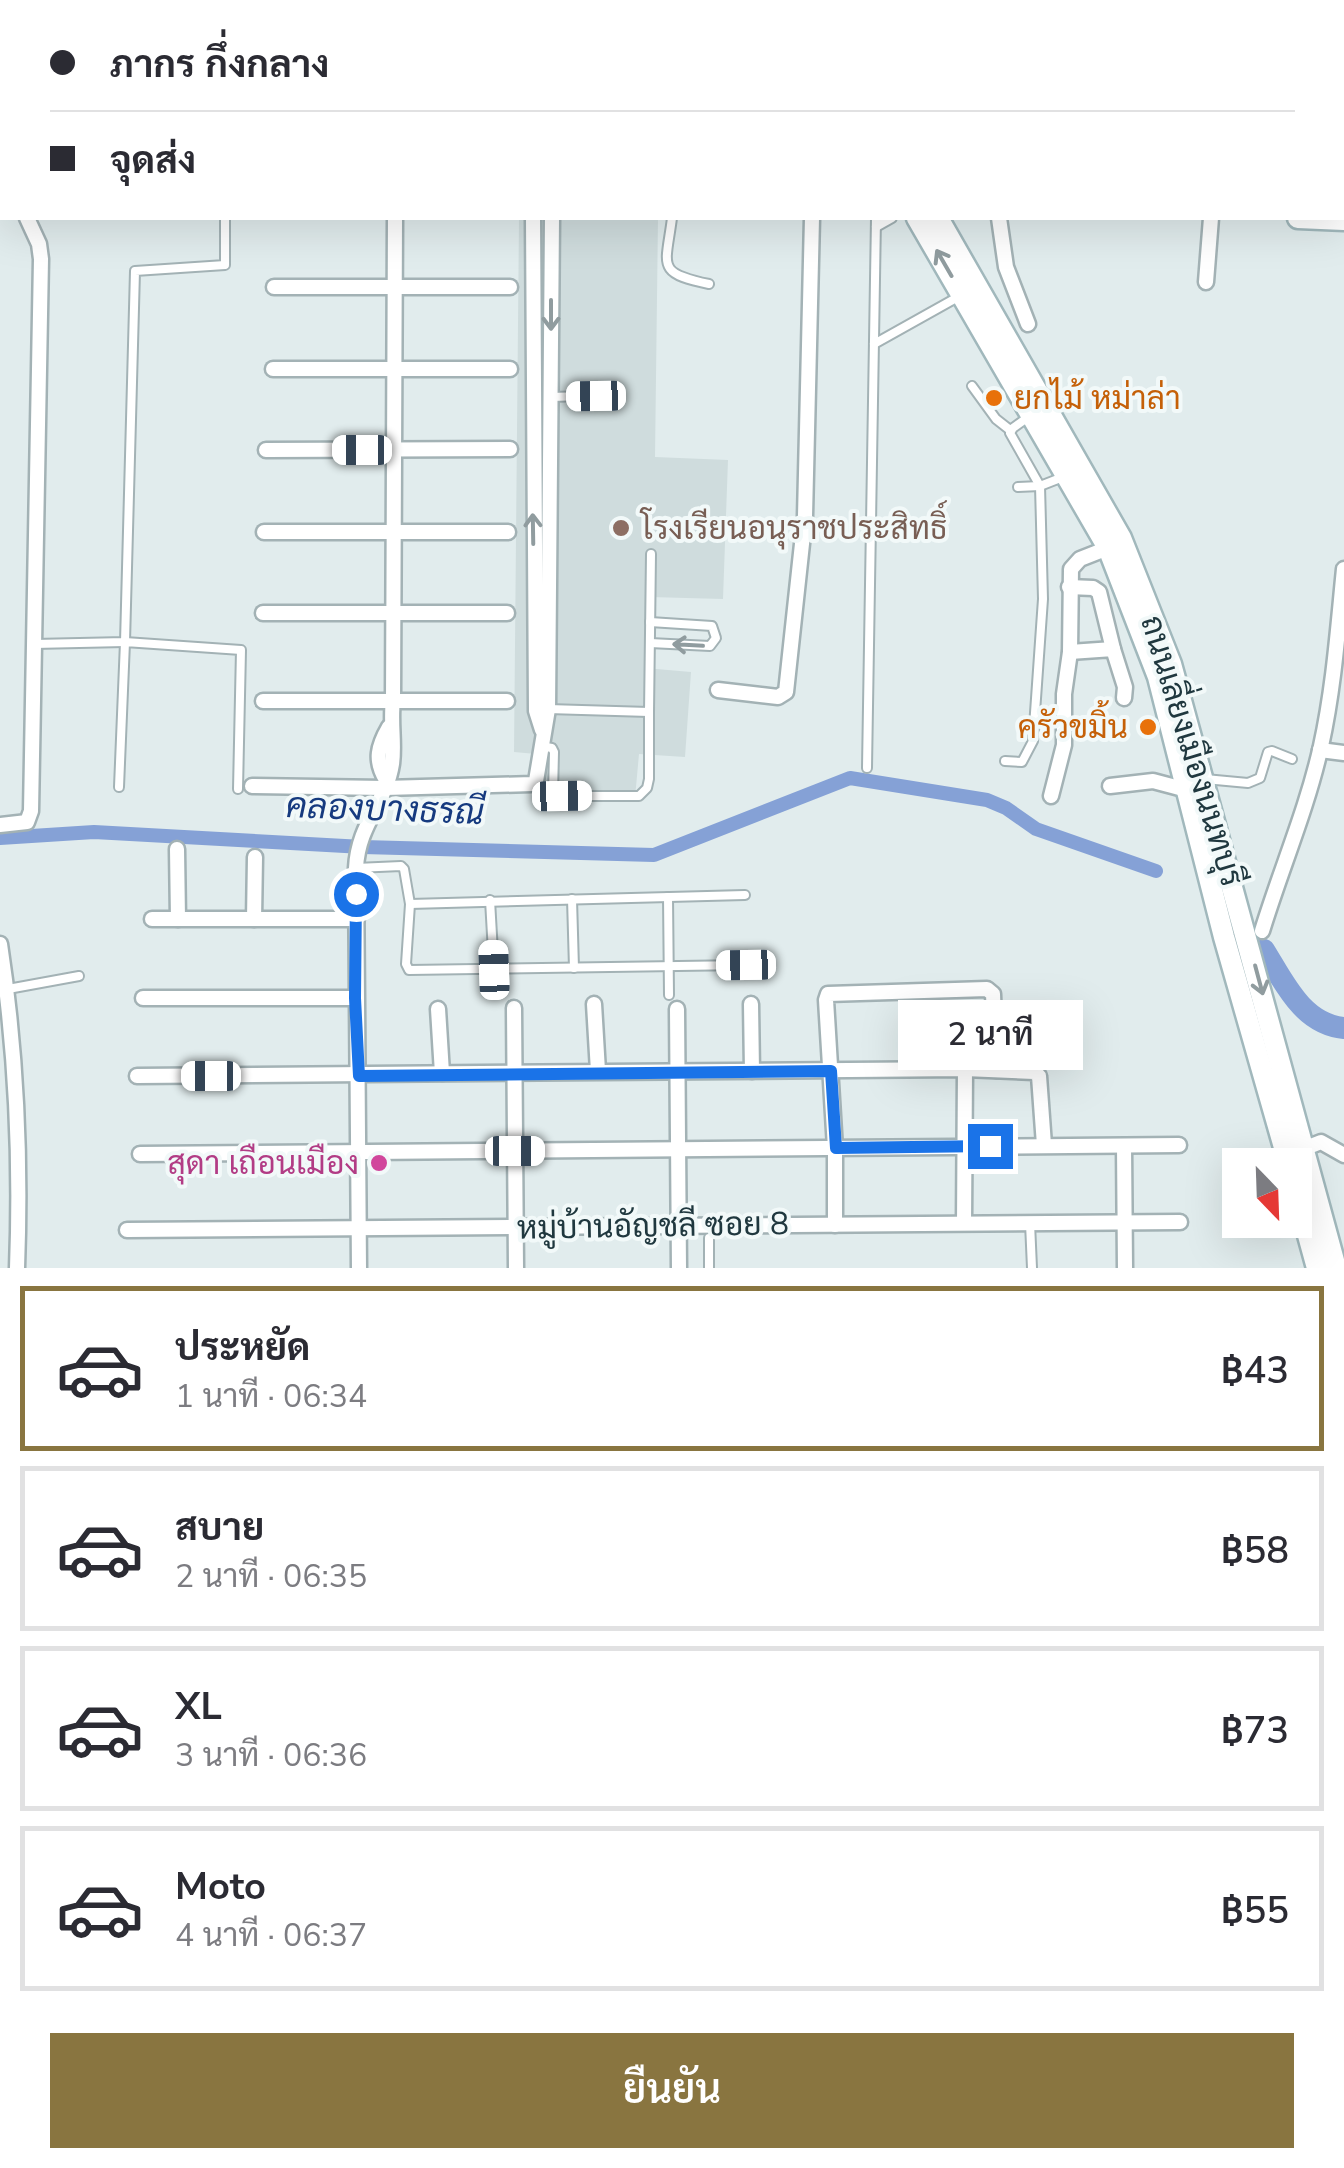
<!DOCTYPE html>
<html lang="th">
<head>
<meta charset="utf-8">
<style>
	:root { --surface:#fff; --page:#f7f7f7; --text:#2b2b33; --muted:#7c7c81; --line:#e1e1e2; --accent:#897540 }
	body { margin:0; font-family:"Nunito Sans",Sarabun,sans-serif; background:var(--page); color:var(--text); height:100vh; display:flex; flex-direction:column; font-size:38px; white-space:nowrap }
	* { box-sizing:border-box; margin:0 }
	p { font-size:32px; color:var(--muted) }
	.icon { flex:none; width:55px; height:55px; fill:none; stroke:currentColor; stroke-width:2; stroke-linecap:round; stroke-linejoin:round }
	.map { position:relative; height:1268px; overflow:hidden }
	.sheet { display:flex; flex-direction:column; background:var(--surface); flex:1 }
	.sheet>* { flex:none }
	.top-card { position:absolute; left:0px; top:0px; width:1345px; height:220px; box-shadow:0 10px 40px #0002; display:grid; align-content:center; height:220px; padding:0 50px; background:var(--surface) }
	.needle { width:65px; rotate:157deg }
	.buttons { position:absolute; left:1222px; top:1148px; display:grid; gap:20px }
	.buttons a { display:grid; place-items:center; width:90px; height:90px; border-radius:0px; background:var(--surface); box-shadow:0 10px 40px #0002; font-size:50px }
	.end { position:absolute; width:45px; height:45px; margin:-22px; border:12px solid #1a73e8; background:#fff; box-shadow:0 0 0 5px #fff }
	.from { border-radius:50% }
	.bubble { position:absolute; height:70px; border-radius:0px; background:var(--surface); box-shadow:0 10px 40px #0002; font-size:32px; font-weight:600; line-height:70px; text-align:center }
	.car { position:absolute; width:30px; height:60px; margin:-30px -15px; border-radius:12px; box-shadow:0 0 8px 2px #0007; background:linear-gradient(#fff 24%,#345 0 40%,#fff 0 76%,#345 0 86%,#fff 0) }
	.top-card b { display:flex; align-items:center; gap:35px; height:95px; font-size:38px }
	.top-card b+b { border-top:2px solid var(--line) }
	.top-card i { width:25px; height:25px; background:var(--text) }
	ul { padding:18px 0 0; list-style:none }
	li { display:flex; align-items:center; gap:30px; height:165px; margin:0 20px 15px; padding:0 30px; border:5px solid var(--line); border-radius:0px }
	li div { flex:1 }
	li b { display:block; font-size:38px }
	li em { font-style:normal; font-weight:600 }
	li.on { border-color:var(--accent) }
	li>.icon { width:90px; height:90px; stroke-width:1.5 }
	.action { display:flex; gap:20px; margin-top:auto; padding:20px 50px }
	.action a { flex:1; height:115px; border-radius:0px; background:var(--accent); color:#fff; font-size:40px; font-weight:600; line-height:115px; text-align:center }
	.map>svg:first-child { display:block }
	.built { fill:#cfdcdd }
	.grass { fill:url(#grass-dots) }
	.lines { fill:none; stroke-linecap:round; stroke-linejoin:round }
	.canal { stroke:#85a1d6; stroke-width:14 }
	.river { stroke:#85a1d6; stroke-width:22 }
	.lane-casing { stroke:#a3b2b5; stroke-width:12 }
	.street-casing { stroke:#a3b2b5; stroke-width:19 }
	.secondary-casing { stroke:#a1b8bc; stroke-width:25 }
	.lane { stroke:#fff; stroke-width:8 }
	.street { stroke:#fff; stroke-width:14 }
	.secondary { stroke:#fff; stroke-width:20 }
	.oneway { stroke:#909c9f }
	.route { stroke:#1a73e8; stroke-width:12 }
	.food-dot { fill:#e8710a; stroke:#f2f9f9; stroke-width:4 }
	.education-dot { fill:#8d6e63; stroke:#f2f9f9; stroke-width:4 }
	.hotel-dot { fill:#d1479c; stroke:#f2f9f9; stroke-width:4 }
	.labels { text-anchor:middle; dominant-baseline:central; stroke-width:8; stroke-linejoin:round; paint-order:stroke }
	.food-label { font-size:32px; fill:#c56008; stroke:#f2f9f9; text-anchor:start }
	.education-label { font-size:32px; fill:#785e54; stroke:#f2f9f9; text-anchor:start }
	.street-label { font-size:32px; fill:#20383f; stroke:#f2f9f9 }
	.hotel-label { font-size:32px; fill:#b23c85; stroke:#f2f9f9; text-anchor:end }
	.water-label { font-size:35px; font-style:italic; fill:#163a7f; stroke:#f2f9f9 }
</style>
</head>
<body>
<div class="map">
<svg width="1344" height="1268" viewBox="0 0 1344 1268">
	<defs>
		<pattern id="grass-dots" width="8" height="8" patternUnits="userSpaceOnUse" patternTransform="scale(2.5)"><rect width="8" height="8" fill="#b8dfd6"/><path d="M2 2h.1M6 6h.1" fill="none" stroke="#9ec0b9" stroke-width="1.8" stroke-linecap="round"/></pattern>
	</defs>
	<rect width="100%" height="100%" fill="#e1eced"/>
	<path class="built" d="M519,218H658L655,457L728,460L723,599L650,597L645,668L691,672L685,757L639,754L635,798L536,796V754L514,752Z"/>
	<path class="grass" d="M905,0H1314L906,2Z"/>
	<g class="lines">
		<path class="canal" d="M0,838L94,832L363,847L654,855L850,778L987,800L1006,808L1036,829L1156,871"/>
		<path class="river" d="M1264,950C1284,982 1302,1024 1344,1028"/>
		<defs>
			<g id="lane">
				<path d="M223,0V2"/>
				<path d="M317,0V2"/>
				<path d="M744,0L745,2"/>
				<path d="M851,0L852,2"/>
				<path d="M1342,157L1344,136"/>
				<path d="M672,218C666,266 655,273 709,284"/>
				<path d="M876,227L892,218"/>
				<path d="M874,344L958,297"/>
				<path d="M972,386L996,419L1010,430"/>
				<path d="M551,397L618,395"/>
				<path d="M1018,487L1040,486L1063,477"/>
				<path d="M650,622L712,626L716,638L710,646L650,643"/>
				<path d="M34,644L125,642L135,271L225,265V218"/>
				<path d="M548,709L649,712L651,554"/>
				<path d="M540,746L552,748L554,752L553,794L556,796H639L647,788L649,779V712"/>
				<path d="M1005,761L1022,762L1033,741L1043,599L1040,486L1010,433L1013,428L1031,415"/>
				<path d="M867,768L876,218"/>
				<path d="M1205,779L1248,783L1260,778L1268,752L1272,751L1292,759"/>
				<path d="M119,787L125,642L241,650L238,789"/>
				<path d="M356,868L401,866L404,869L410,904L406,964L409,970L746,965"/>
				<path d="M668,897L669,995"/>
				<path d="M572,899L574,968"/>
				<path d="M490,900L494,970"/>
				<path d="M410,904L745,895"/>
				<path d="M8,989L79,976"/>
				<path d="M1030,1223L1032,1268"/>
				<path d="M709,1238V1268"/>
			</g>
			<g id="street">
				<path d="M4,0V2"/>
				<path d="M533,218L536,711L542,730"/>
				<path d="M999,218L1006,267L1028,324"/>
				<path d="M1206,282L1211,218"/>
				<path d="M274,287H510"/>
				<path d="M273,369H510"/>
				<path d="M266,450L510,449"/>
				<path d="M264,532H508"/>
				<path d="M1069,587L1093,588L1099,592L1113,649"/>
				<path d="M263,613H507"/>
				<path d="M1070,652L1113,649L1125,687L1124,698"/>
				<path d="M718,690L778,697L786,692L805,516L812,218"/>
				<path d="M263,701H507"/>
				<path d="M1320,750L1344,753"/>
				<path d="M386,780C374,760 378,746 389,727"/>
				<path d="M252,786L385,788L532,784L536,781L548,709L552,218"/>
				<path d="M1110,786L1153,781L1187,790"/>
				<path d="M1051,796L1064,745V694L1070,652L1071,569L1080,559L1108,548"/>
				<path d="M0,825L27,822L31,811L41,259L39,244L27,218"/>
				<path d="M177,849L178,919"/>
				<path d="M152,919H357"/>
				<path d="M254,919L255,857"/>
				<path d="M1262,931C1281,869 1307,809 1321,746C1334,687 1338,628 1344,569"/>
				<path d="M0,944C16,1049 21,1161 17,1268"/>
				<path d="M143,998H355"/>
				<path d="M594,1004L598,1071"/>
				<path d="M751,1004L752,1071"/>
				<path d="M514,1008L516,1268"/>
				<path d="M438,1009L442,1073"/>
				<path d="M677,1009L679,1268"/>
				<path d="M137,1076L965,1069L1034,1072L1039,1076L1044,1145"/>
				<path d="M1124,1146L1125,1268"/>
				<path d="M1303,1149L1321,1142L1344,1155"/>
				<path d="M140,1154L1179,1145"/>
				<path d="M964,1223L965,1069"/>
				<path d="M835,1225V1148L826,1000L828,994L987,989L993,994L996,1070"/>
				<path d="M127,1230L1180,1222"/>
				<path d="M359,1268L356,868C358,824 386,803 392,764C395,743 390,723 393,700L395,218"/>
			</g>
			<g id="secondary">
				<path d="M794,0L795,2"/>
				<path d="M816,0L818,2"/>
				<path d="M917,218L1108,548L1158,677L1224,937L1289,1165"/>
				<path d="M938,218L1121,538L1171,664L1336,1268"/>
				<path d="M1298,218L1344,220"/>
				<path d="M1295,1188L1317,1268"/>
			</g>
		</defs>
		<use href="#lane" class="lane-casing"/>
		<use href="#street" class="street-casing"/>
		<use href="#secondary" class="secondary-casing"/>
		<use href="#lane" class="lane"/>
		<use href="#street" class="street"/>
		<use href="#secondary" class="secondary"/>
	</g>
	<defs><path id="oneway-shaft" d="M-6 0H5M1.5-3L5.5 0L1.5 3" fill="none" stroke-width="1.6" stroke-linecap="round" stroke-linejoin="round" transform="scale(2.5)"/></defs>
	<g class="oneway">
		<use href="#oneway-shaft" transform="translate(944 263) rotate(-120)"/>
		<use href="#oneway-shaft" transform="translate(551 315) rotate(90)"/>
		<use href="#oneway-shaft" transform="translate(533 529) rotate(-91)"/>
		<use href="#oneway-shaft" transform="translate(688 645) rotate(-177)"/>
		<use href="#oneway-shaft" transform="translate(1259 980) rotate(75)"/>
	</g>
	<g class="lines">
		<path class="route" d="M356,894L355,998L359,1076L831,1071L836,1148L990,1146"/>
	</g>
	<g class="food-dot">
		<circle cx="994" cy="398" r="10"/>
		<circle cx="1148" cy="727" r="10"/>
	</g>
	<circle class="education-dot" cx="621" cy="528" r="10"/>
	<circle class="hotel-dot" cx="379" cy="1163" r="10"/>
	<g class="labels">
		<g class="food-label">
			<text x="1014" y="398">ยกไม้ หม่าล่า</text>
			<text x="1128" y="727" text-anchor="end">ครัวขมิ้น</text>
		</g>
		<g class="education-label">
			<text x="641" y="528">โรงเรียนอนุราชประสิทธิ์</text>
		</g>
		<g class="street-label">
			<text transform="translate(1192 751) rotate(73)">ถนนเลี่ยงเมืองนนทบุรี</text>
			<text transform="translate(653 1226) rotate(-1)">หมู่บ้านอัญชลี ซอย 8</text>
		</g>
		<g class="hotel-label">
			<text x="359" y="1163">สุดา เถือนเมือง</text>
		</g>
		<g class="water-label">
			<text transform="translate(385 809) rotate(2)">คลองบางธรณี</text>
		</g>
	</g>
</svg>
<div class="buttons">
<a><svg class="needle" viewBox="-14 -14 28 28"><path d="M0-13l5 13h-10z" fill="#e53935"/><path d="M0 13l5-13h-10z" fill="#7c7c81"/></svg></a>
</div>
<i class="end from" style="left:356px;top:894px"></i>
<i class="end" style="left:990px;top:1146px"></i>
<div class="bubble" style="left:898px;top:1000px;width:185px">2 นาที</div>
<i class="car" style="left:596px;top:396px;rotate:269deg"></i>
<i class="car" style="left:362px;top:450px;rotate:270deg"></i>
<i class="car" style="left:562px;top:796px;rotate:89deg"></i>
<i class="car" style="left:746px;top:965px;rotate:269deg"></i>
<i class="car" style="left:494px;top:970px;rotate:358deg"></i>
<i class="car" style="left:211px;top:1076px;rotate:270deg"></i>
<i class="car" style="left:515px;top:1151px;rotate:90deg"></i>
<div class="top-card">
<b><i class="from"></i>ภากร กึ่งกลาง</b>
<b><i></i>จุดส่ง</b>
</div>
</div>
<section class="sheet">
<ul>
<li class="on"><svg class="icon" aria-label="car" viewBox="0 0 24 24"><path d="M5 17H2v-5l4-1 3-4h7l3 4 3 1v5h-3M9 17h6M6 11h13"/><circle cx="7" cy="17" r="2"/><circle cx="17" cy="17" r="2"/></svg><div><b>ประหยัด</b><p>1 นาที · 06:34</p></div><em>฿43</em></li>
<li><svg class="icon" aria-label="car" viewBox="0 0 24 24"><path d="M5 17H2v-5l4-1 3-4h7l3 4 3 1v5h-3M9 17h6M6 11h13"/><circle cx="7" cy="17" r="2"/><circle cx="17" cy="17" r="2"/></svg><div><b>สบาย</b><p>2 นาที · 06:35</p></div><em>฿58</em></li>
<li><svg class="icon" aria-label="car" viewBox="0 0 24 24"><path d="M5 17H2v-5l4-1 3-4h7l3 4 3 1v5h-3M9 17h6M6 11h13"/><circle cx="7" cy="17" r="2"/><circle cx="17" cy="17" r="2"/></svg><div><b>XL</b><p>3 นาที · 06:36</p></div><em>฿73</em></li>
<li><svg class="icon" aria-label="car" viewBox="0 0 24 24"><path d="M5 17H2v-5l4-1 3-4h7l3 4 3 1v5h-3M9 17h6M6 11h13"/><circle cx="7" cy="17" r="2"/><circle cx="17" cy="17" r="2"/></svg><div><b>Moto</b><p>4 นาที · 06:37</p></div><em>฿55</em></li>
</ul>
<div class="action"><a>ยืนยัน</a></div>
</section>
</body>
</html>
